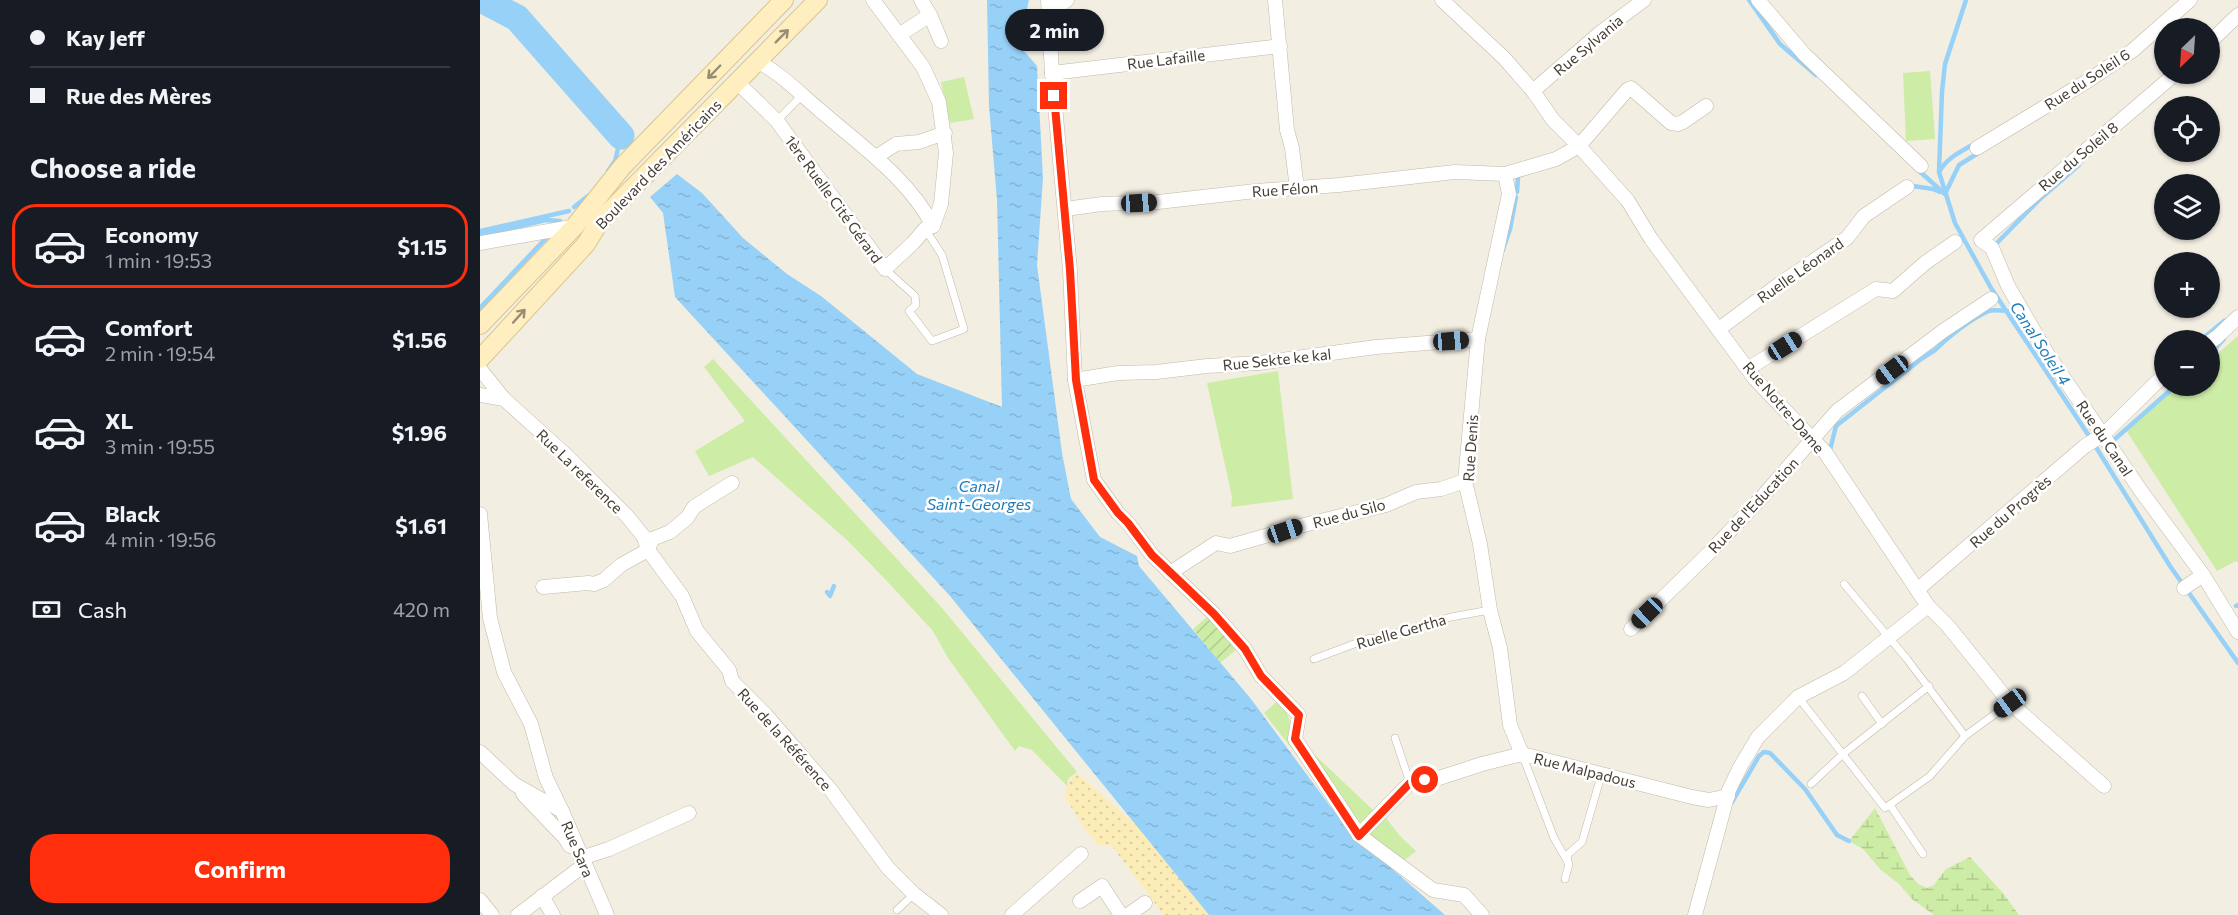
<!DOCTYPE html>
<html lang="en">
<head>
<meta charset="utf-8">
<style>
	:root { --surface:#171b24; --page:#242831; --text:#f1f3f6; --muted:#9ea1a6; --line:#363941; --accent:#ff2e0d }
	body { margin:0; font-family:Commissioner,sans-serif; background:var(--page); color:var(--text); height:100vh; display:flex; flex-direction:column; font-size:22px; white-space:nowrap }
	* { box-sizing:border-box; margin:0 }
	p { font-size:20px; color:var(--muted) }
	.icon { flex:none; width:33px; height:33px; fill:none; stroke:currentColor; stroke-width:2; stroke-linecap:round; stroke-linejoin:round }
	.map { position:relative; flex:1; overflow:hidden }
	.sheet { display:flex; flex-direction:column; background:var(--surface); width:480px }
	.sheet>* { flex:none }
	.top-card { display:grid; align-content:center; height:132px; padding:0 30px; background:var(--surface) }
	.needle { width:39px; rotate:205deg }
	.controls { position:absolute; left:1674px; top:18px; display:grid; gap:12px }
	.controls a { display:grid; place-items:center; width:66px; height:66px; border-radius:50%; background:var(--surface); box-shadow:0 2px 4px #0004; font-size:30px }
	.end { position:absolute; width:27px; height:27px; margin:-14px; border:8px solid #ff2e0d; background:#fff; box-shadow:0 0 0 3px #fff }
	.from { border-radius:50% }
	.bubble { position:absolute; height:42px; border-radius:21px; background:var(--surface); box-shadow:0 2px 4px #0004; font-size:20px; font-weight:700; line-height:42px; text-align:center }
	.car { position:absolute; width:18px; height:36px; margin:-18px -9px; border-radius:8px; box-shadow:0 0 4px 2px #0007; background:linear-gradient(#222 24%,#8ab4d8 0 40%,#222 0 76%,#8ab4d8 0 86%,#222 0) }
	.top-card b { display:flex; align-items:center; gap:21px; height:57px; font-size:22px }
	.top-card b+b { border-top:2px solid var(--line) }
	.top-card i { width:15px; height:15px; background:var(--text) }
	ul { padding:0; list-style:none }
	li { display:flex; align-items:center; gap:18px; height:84px; margin:0 12px 9px; padding:0 18px; border:3px solid transparent; border-radius:24px }
	li div { flex:1 }
	li b { display:block; font-size:22px }
	li em { font-style:normal; font-weight:700 }
	li.active { border-color:var(--accent) }
	li>.icon { width:54px; height:54px; stroke-width:1.5 }
	h2 { padding:0 30px; font-size:27px; line-height:72px }
	.pay { display:flex; align-items:center; gap:15px; height:66px; padding:0 30px; font-size:22px }
	.pay p { margin-inline-start:auto }
	.cta { display:flex; gap:12px; margin-top:auto; padding:12px 30px }
	.cta a { flex:1; height:69px; border-radius:24px; background:var(--accent); color:#fff; font-size:24px; font-weight:700; line-height:69px; text-align:center }
	main { display:flex; flex:1; min-height:0 }
	.map>svg:first-child { display:block }
	.green { fill:#cdeca6 }
	.wetland { fill:url(#wetland-marsh) }
	.sand { fill:url(#sand-dots) }
	.garden { fill:url(#garden-furrows) }
	.water { fill:url(#water-ripples) }
	.lines { fill:none; stroke-linecap:round; stroke-linejoin:round }
	.stream { stroke:#97d1f7; stroke-width:4.5 }
	.river { stroke:#97d1f7; stroke-width:27 }
	.lane-casing { stroke:#c2b8a7; stroke-width:8 }
	.street-casing { stroke:#c2b8a7; stroke-width:15 }
	.secondary-casing { stroke:#dac58f; stroke-width:20 }
	.lane { stroke:#fff; stroke-width:7 }
	.street { stroke:#fff; stroke-width:14 }
	.secondary { stroke:#ffefc0; stroke-width:18 }
	.oneway { stroke:#998d72 }
	.route { stroke:#ff2e0d; stroke-width:8 }
	.labels { text-anchor:middle; dominant-baseline:central; stroke-width:5; stroke-linejoin:round; paint-order:stroke }
	.street-label { font-size:15px; fill:#453d32; stroke:#fff }
	.water-label { font-size:16px; font-style:italic; fill:#227cba; stroke:#fff }
</style>
</head>
<body>
<main>
<section class="sheet">
<div class="top-card">
<b><i class="from"></i>Kay Jeff</b>
<b><i></i>Rue des Mères</b>
</div>
<h2>Choose a ride</h2>
<ul>
<li class="active"><svg class="icon" aria-label="car" viewBox="0 0 24 24"><path d="M5 17H2v-5l4-1 3-4h7l3 4 3 1v5h-3M9 17h6M6 11h13"/><circle cx="7" cy="17" r="2"/><circle cx="17" cy="17" r="2"/></svg><div><b>Economy</b><p>1 min · 19:53</p></div><em>$1.15</em></li>
<li><svg class="icon" aria-label="car" viewBox="0 0 24 24"><path d="M5 17H2v-5l4-1 3-4h7l3 4 3 1v5h-3M9 17h6M6 11h13"/><circle cx="7" cy="17" r="2"/><circle cx="17" cy="17" r="2"/></svg><div><b>Comfort</b><p>2 min · 19:54</p></div><em>$1.56</em></li>
<li><svg class="icon" aria-label="car" viewBox="0 0 24 24"><path d="M5 17H2v-5l4-1 3-4h7l3 4 3 1v5h-3M9 17h6M6 11h13"/><circle cx="7" cy="17" r="2"/><circle cx="17" cy="17" r="2"/></svg><div><b>XL</b><p>3 min · 19:55</p></div><em>$1.96</em></li>
<li><svg class="icon" aria-label="car" viewBox="0 0 24 24"><path d="M5 17H2v-5l4-1 3-4h7l3 4 3 1v5h-3M9 17h6M6 11h13"/><circle cx="7" cy="17" r="2"/><circle cx="17" cy="17" r="2"/></svg><div><b>Black</b><p>4 min · 19:56</p></div><em>$1.61</em></li>
</ul>
<div class="pay"><svg class="icon" aria-label="cash" viewBox="0 0 24 24"><path d="M3 7h18v10H3z"/><circle cx="12" cy="12" r="2"/></svg>Cash<p>420 m</p></div>
<div class="cta"><a>Confirm</a></div>
</section>
<div class="map">
<svg width="1758" height="915" viewBox="0 0 1758 915">
	<defs>
		<pattern id="wetland-marsh" width="20" height="14" patternUnits="userSpaceOnUse" patternTransform="scale(1.5)"><rect width="20" height="14" fill="#cdeca6"/><path d="M1 5h8M5 5V1M11 12h8M15 12V8" fill="none" stroke="#b1cb8f"/></pattern>
		<pattern id="sand-dots" width="8" height="8" patternUnits="userSpaceOnUse" patternTransform="scale(1.5)"><rect width="8" height="8" fill="#fcedb8"/><path d="M2 2h.1M6 6h.1" fill="none" stroke="#d9cc9f" stroke-width="1.8" stroke-linecap="round"/></pattern>
		<pattern id="garden-furrows" width="10" height="10" patternUnits="userSpaceOnUse" patternTransform="scale(1.5)"><rect width="10" height="10" fill="#cdeca6"/><path d="M-1 1l2-2M0 10L10 0M9 11l2-2" fill="none" stroke="#b1cb8f"/></pattern>
		<pattern id="water-ripples" width="26" height="14" patternUnits="userSpaceOnUse" patternTransform="scale(1.5)"><rect width="26" height="14" fill="#97d1f7"/><path d="M2 4q2-2 4 0t4 0M15 11q2-2 4 0t4 0" fill="none" stroke="#84b4d4"/></pattern>
	</defs>
	<rect width="100%" height="100%" fill="#f3eee2"/>
	<g class="green">
		<path d="M1450,71L1455,139L1426,141L1423,73Z"/>
		<path d="M484,77L494,119L470,123L461,82Z"/>
		<path d="M1758,336V563L1756,561L1737,571L1646,430L1699,386H1730V360Z"/>
		<path d="M233,359L462,608L597,772L588,779L587,786L552,750L539,746L535,751L468,658L453,631L405,579L368,541L273,457L229,476L215,451L265,421L224,367Z"/>
		<path d="M798,371L813,499L751,507L752,497L727,383Z"/>
		<path d="M802,697L814,735L894,811L899,809L920,836L936,851L916,867L879,835L784,713Z"/>
	</g>
	<path class="wetland" d="M1395,808L1430,875L1438,884L1447,888L1454,885L1466,869L1490,857L1523,893L1539,915H1454L1432,899L1419,884L1401,870L1383,849L1369,841Z"/>
	<path class="sand" d="M597,773L679,845L732,915H684L631,845H618L604,828L585,797L589,780Z"/>
	<path class="garden" d="M729,615L756,650L740,663L713,629Z"/>
	<path class="water" d="M507,0H549L539,45L557,66L563,178L557,265L582,453L591,499L620,537L657,556L659,566L771,699L850,806L910,867L965,915H729L470,596L195,297L183,213L170,197L197,174L222,193L263,238L307,274L341,296L437,374L522,407L517,200L509,106Z"/>
	<g class="lines">
		<g class="stream">
			<path d="M1269,0L1300,44L1336,75"/>
			<path d="M1486,0L1465,64L1462,92L1459,172L1475,223L1511,288L1609,436L1690,566L1758,663"/>
			<path d="M556,26L566,19"/>
			<path d="M1438,170L1465,194"/>
			<path d="M128,171L135,161L141,136"/>
			<path d="M1459,172C1467,158 1480,152 1494,144"/>
			<path d="M1428,189L1433,186L1453,189L1460,192"/>
			<path d="M1037,192L1038,177"/>
			<path d="M1465,194L1479,165L1500,152"/>
			<path d="M94,207L108,196"/>
			<path d="M0,231L89,211"/>
			<path d="M0,235L66,220L80,221"/>
			<path d="M1514,246L1561,198L1599,165"/>
			<path d="M1022,252L1030,229L1036,197"/>
			<path d="M0,308L68,236"/>
			<path d="M1721,340L1744,321"/>
			<path d="M1730,354L1744,339"/>
			<path d="M1635,439L1695,386"/>
			<path d="M1349,454L1356,426L1441,359L1455,350C1468,337 1492,318 1509,311C1513,309 1522,311 1527,311"/>
			<path d="M347,592L350,596L354,586"/>
			<path d="M1756,606L1758,605"/>
			<path d="M1252,802L1279,756L1284,752L1290,753L1325,789L1357,835L1369,841"/>
		</g>
		<path class="river" d="M3,0L37,18L141,136"/>
		<defs>
			<g id="lane">
				<path d="M297,121L322,95"/>
				<path d="M405,269L435,296L436,305L429,311L452,341L484,329L462,255L445,229"/>
				<path d="M1364,584L1427,659L1485,736"/>
				<path d="M834,659L890,638L896,639L971,617L1010,610"/>
				<path d="M1382,696L1402,724"/>
				<path d="M1318,697L1405,808L1450,776L1485,736L1530,703"/>
				<path d="M915,738L930,783"/>
				<path d="M1042,754L1074,838L1089,864L1085,879"/>
				<path d="M1331,784L1363,754L1449,686"/>
				<path d="M1410,805L1443,854"/>
				<path d="M1088,863L1087,855L1102,842L1121,776"/>
				<path d="M417,910L434,894"/>
			</g>
			<g id="street">
				<path d="M441,0L450,15"/>
				<path d="M568,0L572,73L590,270L595,380L614,480L638,513L648,523L672,555L734,614L765,649L781,676L819,715L815,739L879,835L953,890L984,895L1002,915"/>
				<path d="M795,0L807,130L812,148L817,189"/>
				<path d="M962,0L1024,58L1053,91L1073,120L1099,146L1148,201L1171,239L1275,379L1345,452L1448,606L1468,626L1530,703L1624,786"/>
				<path d="M1278,0L1324,54L1441,166"/>
				<path d="M570,11L587,0"/>
				<path d="M419,35L450,15L461,41"/>
				<path d="M1730,42L1758,15"/>
				<path d="M277,61C303,75 319,93 342,112C381,146 429,179 453,226"/>
				<path d="M572,73L800,46"/>
				<path d="M1695,74L1501,240L1512,248L1528,286L1568,355L1661,491L1723,575L1758,632"/>
				<path d="M257,82L297,121L405,269L433,243L445,229L453,226L461,204L466,153L459,102L443,67L393,0"/>
				<path d="M1053,91L1121,32L1164,0"/>
				<path d="M1497,148L1609,80L1652,51L1710,0"/>
				<path d="M396,157L416,144L439,142L465,133"/>
				<path d="M1025,174L1029,194L998,339L985,481L1000,544L1010,610L1020,648L1030,725L1042,754"/>
				<path d="M585,209L622,204L678,202L776,191L859,185L975,172L1025,174L1076,159L1099,146L1147,90L1151,88L1191,123L1198,124L1203,122L1226,106"/>
				<path d="M0,243L97,226"/>
				<path d="M1239,329L1298,285L1367,238L1384,216L1427,187"/>
				<path d="M1730,342L1737,337L1758,317"/>
				<path d="M1269,368L1396,289L1413,291L1445,263L1475,242"/>
				<path d="M0,369L24,399L86,455L147,516L164,537L168,550L202,596L217,631L249,670L252,681L286,715L350,789L408,868L434,894L461,915"/>
				<path d="M595,380L638,373L676,372L727,366L779,363L896,347L998,339"/>
				<path d="M0,395L24,399"/>
				<path d="M0,514L10,618L24,672L51,724L66,778L82,811"/>
				<path d="M690,573L736,543L750,546L820,526L906,505L936,492L961,489L985,481"/>
				<path d="M63,587L108,583L114,584L124,580L141,565L168,550L172,539L190,532L207,518L214,507L252,483"/>
				<path d="M1704,588L1723,575"/>
				<path d="M1437,590L1605,446L1624,434L1684,375"/>
				<path d="M1151,629L1231,551L1283,496L1357,411L1463,331L1511,299"/>
				<path d="M0,752L34,784L82,811L127,915"/>
				<path d="M43,794L85,838L90,846"/>
				<path d="M879,835L930,783L959,778L1002,764L1042,754L1212,797L1229,800L1248,796"/>
				<path d="M101,858L129,849L209,813"/>
				<path d="M62,896L73,915"/>
				<path d="M0,900L12,915"/>
				<path d="M600,901L622,886L641,915"/>
				<path d="M38,915L104,865"/>
				<path d="M532,915L601,854"/>
				<path d="M648,915L665,903"/>
				<path d="M1215,915L1249,790L1260,767L1278,737L1318,697L1364,673L1448,606"/>
			</g>
			<g id="secondary">
				<path d="M0,325L95,226L142,167L304,0"/>
				<path d="M0,359L106,244L120,221L338,0"/>
			</g>
		</defs>
		<use href="#lane" class="lane-casing"/>
		<use href="#street" class="street-casing"/>
		<use href="#secondary" class="secondary-casing"/>
		<use href="#lane" class="lane"/>
		<use href="#street" class="street"/>
		<use href="#secondary" class="secondary"/>
	</g>
	<defs><path id="oneway-shaft" d="M-6 0H5M1.5-3L5.5 0L1.5 3" fill="none" stroke-width="1.6" stroke-linecap="round" stroke-linejoin="round" transform="scale(1.5)"/></defs>
	<g class="oneway">
		<use href="#oneway-shaft" transform="translate(302 36) rotate(-45)"/>
		<use href="#oneway-shaft" transform="translate(234 72) rotate(134)"/>
		<use href="#oneway-shaft" transform="translate(39 316) rotate(-48)"/>
	</g>
	<g class="lines">
		<path class="route" d="M574,96L590,270L596,380L614,480L638,513L648,523L672,555L734,614L765,649L781,676L819,715L815,739L879,836L930,783L945,780"/>
	</g>
	<g class="labels">
		<g class="street-label">
			<text transform="translate(1108 45) rotate(-40)">Rue Sylvania</text>
			<text transform="translate(686 59) rotate(-7)">Rue Lafaille</text>
			<text transform="translate(1607 79) rotate(-33)">Rue du Soleil 6</text>
			<text transform="translate(1598 156) rotate(-40)">Rue du Soleil 8</text>
			<text transform="translate(178 164) rotate(-46)">Boulevard des Américains</text>
			<text transform="translate(805 189) rotate(-4)">Rue Félon</text>
			<text transform="translate(354 199) rotate(54)">1ère Ruelle Cité Gérard</text>
			<text transform="translate(1320 270) rotate(-35)">Ruelle Léonard</text>
			<text transform="translate(797 359) rotate(-6)">Rue Sekte ke kal</text>
			<text transform="translate(1304 407) rotate(49)">Rue Notre-Dame</text>
			<text transform="translate(1625 438) rotate(56)">Rue du Canal</text>
			<text transform="translate(990 448) rotate(-86)">Rue Denis</text>
			<text transform="translate(100 471) rotate(44)">Rue La reference</text>
			<text transform="translate(1273 505) rotate(-47)">Rue de l'Education</text>
			<text transform="translate(1530 511) rotate(-41)">Rue du Progrès</text>
			<text transform="translate(869 513) rotate(-15)">Rue du Silo</text>
			<text transform="translate(921 631) rotate(-16)">Ruelle Gertha</text>
			<text transform="translate(305 739) rotate(48)">Rue de la Référence</text>
			<text transform="translate(1105 770) rotate(14)">Rue Malpadous</text>
			<text transform="translate(98 849) rotate(67)">Rue Sara</text>
		</g>
		<g class="water-label">
			<text transform="translate(1561 343) rotate(57)">Canal Soleil 4</text>
			<text x="499" y="485">Canal<tspan x="499" dy="18">Saint-Georges</tspan></text>
		</g>
	</g>
</svg>
<div class="controls">
<a><svg class="needle" viewBox="-14 -14 28 28"><path d="M0-13l5 13h-10z" fill="#e53935"/><path d="M0 13l5-13h-10z" fill="#9ea1a6"/></svg></a>
<a><svg class="icon" aria-label="locate" viewBox="0 0 24 24"><circle cx="12" cy="12" r="6"/><path d="M12 2v4M12 18v4M2 12h4M18 12h4"/></svg></a>
<a><svg class="icon" aria-label="layers" viewBox="0 0 24 24"><path d="M12 4l9 5-9 5-9-5zM3 14l9 5 9-5"/></svg></a>
<a>+</a>
<a>−</a>
</div>
<i class="end from" style="left:945px;top:780px"></i>
<i class="end" style="left:574px;top:96px"></i>
<div class="bubble" style="left:525px;top:9px;width:99px">2 min</div>
<i class="car" style="left:659px;top:203px;rotate:87deg"></i>
<i class="car" style="left:971px;top:341px;rotate:86deg"></i>
<i class="car" style="left:1305px;top:346px;rotate:58deg"></i>
<i class="car" style="left:1412px;top:370px;rotate:233deg"></i>
<i class="car" style="left:805px;top:531px;rotate:71deg"></i>
<i class="car" style="left:1167px;top:613px;rotate:226deg"></i>
<i class="car" style="left:1530px;top:703px;rotate:234deg"></i>
</div>
</main>
</body>
</html>
